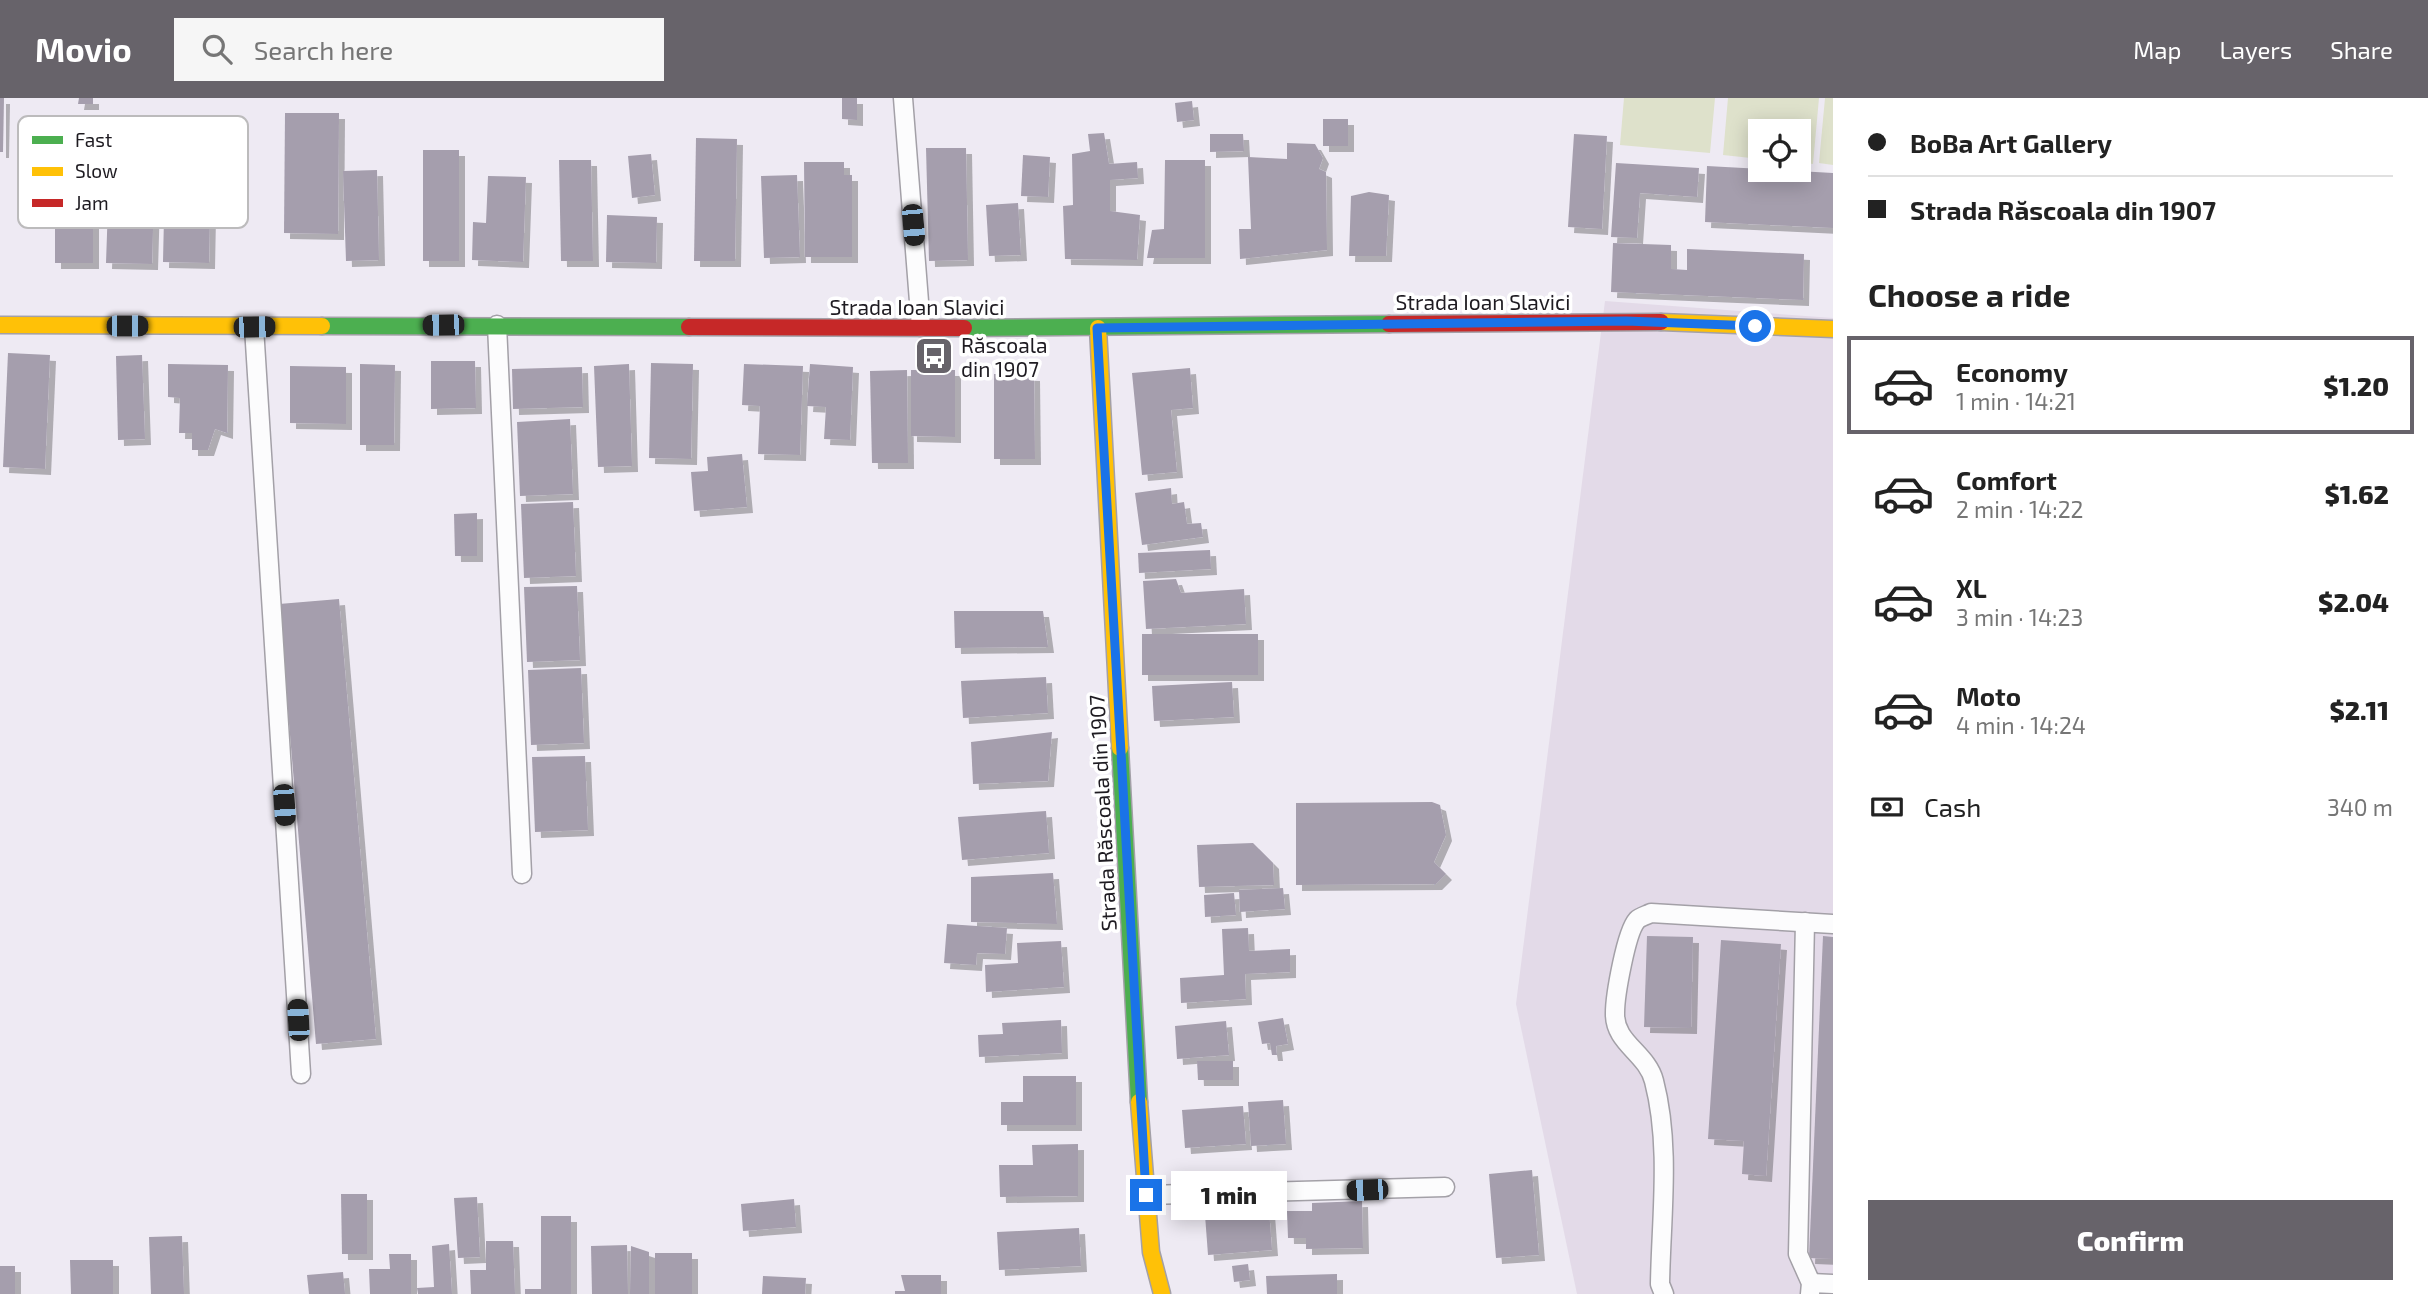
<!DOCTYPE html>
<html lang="en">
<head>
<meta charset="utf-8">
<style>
	:root { --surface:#fff; --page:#f6f6f6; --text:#222; --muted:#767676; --line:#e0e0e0; --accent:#67636a }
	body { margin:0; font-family:"Exo 2",sans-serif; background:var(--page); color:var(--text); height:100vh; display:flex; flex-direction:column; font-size:26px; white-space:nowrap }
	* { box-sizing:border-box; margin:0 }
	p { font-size:23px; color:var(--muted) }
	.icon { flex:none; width:38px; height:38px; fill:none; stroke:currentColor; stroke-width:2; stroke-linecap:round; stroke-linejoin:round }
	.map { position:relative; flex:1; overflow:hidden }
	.side { display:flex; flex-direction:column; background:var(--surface); width:595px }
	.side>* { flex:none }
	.guide { display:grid; align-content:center; height:154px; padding:0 35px; background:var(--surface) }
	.tools { position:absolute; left:1748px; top:21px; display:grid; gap:14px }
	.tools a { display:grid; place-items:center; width:63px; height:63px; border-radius:0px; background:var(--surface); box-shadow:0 4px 18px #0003; font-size:35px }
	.end { position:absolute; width:32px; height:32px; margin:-16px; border:9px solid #1a73e8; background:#fff; box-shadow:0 0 0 4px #fff }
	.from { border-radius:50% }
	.bubble { position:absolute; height:49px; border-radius:0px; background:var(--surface); box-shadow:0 4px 18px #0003; font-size:23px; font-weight:800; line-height:49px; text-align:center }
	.car { position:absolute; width:21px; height:42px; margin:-21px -10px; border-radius:9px; box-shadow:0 0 5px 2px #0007; background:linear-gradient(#222 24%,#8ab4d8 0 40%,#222 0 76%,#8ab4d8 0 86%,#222 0) }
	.guide b { display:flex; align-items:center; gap:24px; height:66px; font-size:26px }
	.guide b+b { border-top:2px solid var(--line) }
	.guide i { width:18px; height:18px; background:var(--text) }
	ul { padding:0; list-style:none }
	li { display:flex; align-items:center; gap:21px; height:98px; margin:0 14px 10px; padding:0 21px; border:4px solid transparent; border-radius:0px }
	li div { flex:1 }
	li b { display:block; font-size:26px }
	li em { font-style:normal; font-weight:800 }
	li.active { border-color:var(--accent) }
	li>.icon { width:63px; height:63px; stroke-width:1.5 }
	h2 { padding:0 35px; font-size:32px; line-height:84px }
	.pay { display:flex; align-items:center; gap:18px; height:77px; padding:0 35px; font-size:26px }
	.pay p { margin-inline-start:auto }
	.cta { display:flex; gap:14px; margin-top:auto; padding:14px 35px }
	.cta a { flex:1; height:80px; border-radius:0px; background:var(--accent); color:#fff; font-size:28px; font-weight:800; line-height:80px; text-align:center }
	header { display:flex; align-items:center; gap:42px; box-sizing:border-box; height:98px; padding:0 35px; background:var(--accent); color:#fff }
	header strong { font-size:33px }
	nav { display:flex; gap:38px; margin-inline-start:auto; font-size:24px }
	.search { width:490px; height:63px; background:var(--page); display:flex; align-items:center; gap:18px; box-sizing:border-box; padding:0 24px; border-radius:0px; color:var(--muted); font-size:26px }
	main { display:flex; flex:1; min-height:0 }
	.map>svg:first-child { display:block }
	.industrial { fill:#e3dae8 }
	.green { fill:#dee1cb }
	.building { fill:#a59ead; filter:url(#shadow) }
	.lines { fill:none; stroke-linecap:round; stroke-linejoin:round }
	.lane-casing { stroke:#a3a0a7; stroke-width:21 }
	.fast-casing { stroke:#a3a0a7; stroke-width:19 }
	.slow-casing { stroke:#a3a0a7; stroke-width:19 }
	.jam-casing { stroke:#a3a0a7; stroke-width:19 }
	.lane { stroke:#fcfcfd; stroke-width:18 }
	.fast { stroke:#4caf50; stroke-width:16 }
	.slow { stroke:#ffc107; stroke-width:16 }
	.jam { stroke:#c62828; stroke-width:16 }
	.route { stroke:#1a73e8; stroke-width:9 }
	.labels { text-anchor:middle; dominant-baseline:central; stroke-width:7; stroke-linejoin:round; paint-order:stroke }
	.street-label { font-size:21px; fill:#1e1b21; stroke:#fff }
	.poi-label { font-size:21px; fill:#1e1b21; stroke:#fff; text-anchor:start }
	.key { fill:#fff; stroke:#bcbbbc; stroke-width:2 }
	.key-label { font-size:19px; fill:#1e1b21 }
</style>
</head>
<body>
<header>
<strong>Movio</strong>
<div class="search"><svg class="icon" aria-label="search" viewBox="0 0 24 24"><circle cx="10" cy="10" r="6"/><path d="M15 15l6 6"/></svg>Search here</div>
<nav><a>Map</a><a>Layers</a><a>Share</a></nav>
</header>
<main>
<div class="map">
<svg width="1833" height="1196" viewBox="0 0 1833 1196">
	<defs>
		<filter id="shadow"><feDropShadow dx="6" dy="6" stdDeviation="0" flood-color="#0004"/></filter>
	</defs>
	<rect width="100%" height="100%" fill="#eeeaf3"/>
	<path class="industrial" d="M1605,203L1833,220V1196H1577L1516,906Z"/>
	<g class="green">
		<path d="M1624,0H1715L1710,55L1620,47Z"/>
		<path d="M1728,0H1819L1813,66L1799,64V33H1760V61L1723,57Z"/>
		<path d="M1825,0H1833V67L1819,65Z"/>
	</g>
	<g class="building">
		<path d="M0,0H4L3,54H0Z"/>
		<path d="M79,0H93V6H78Z"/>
		<path d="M842,0H857V22L842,21Z"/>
		<path d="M1192,3L1194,22L1177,24L1175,5Z"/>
		<path d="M285,15H339L338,136L284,135Z"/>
		<rect x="1323" y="21" width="25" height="27"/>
		<path d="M122,24L148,25L147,60L155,63L152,166L106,165L110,50L121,51Z"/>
		<rect x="55" y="25" width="38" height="140"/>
		<path d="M1104,35L1109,66L1137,64L1138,80L1110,82V113L1140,117L1137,162L1065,161L1063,108L1073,107L1072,56L1090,53L1088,36Z"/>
		<path d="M1210,36H1243L1244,53L1210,54Z"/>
		<path d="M1574,36L1607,38L1602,131L1568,129Z"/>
		<path d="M696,40L737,41L735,163H694Z"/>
		<path d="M1287,45L1315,46L1323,60L1319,71L1326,74L1327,152L1240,161L1239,131H1251L1248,59L1287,61Z"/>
		<path d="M926,50H966L968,162L929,163Z"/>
		<rect x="423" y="52" width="36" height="111"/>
		<path d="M651,56L655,97L632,100L628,58Z"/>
		<path d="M1023,57L1050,59L1048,99L1021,98Z"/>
		<path d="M173,61L211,62L209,165L163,164L164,119L173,120Z"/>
		<path d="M559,62H591L593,163H561Z"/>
		<path d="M1165,62H1205V160H1147L1152,132L1164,131Z"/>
		<path d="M804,64H844V77H852V159H805Z"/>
		<path d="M1616,65L1699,70L1697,99L1640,95L1637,140L1611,139Z"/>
		<path d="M1707,68L1833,75V130L1705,124Z"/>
		<path d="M377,72L379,162L346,163L343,73Z"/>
		<path d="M797,77L800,159L764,160L761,78Z"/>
		<path d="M488,78L526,79L523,164L472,162L473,124L486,125Z"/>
		<path d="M1369,94L1389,97L1386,158H1349L1351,98Z"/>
		<path d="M1018,105L1021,157L989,158L986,107Z"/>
		<path d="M607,117L657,119L656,165L606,164Z"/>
		<path d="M1613,145L1671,147V171L1687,172V151L1804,156L1803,202L1611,194Z"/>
		<path d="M8,255L50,257L45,371L3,369Z"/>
		<path d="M142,257L145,341L118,342L116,258Z"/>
		<path d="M431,263H475L476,310L431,311Z"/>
		<path d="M651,265L693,266L691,361L649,360Z"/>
		<path d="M168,266L228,267L227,335L215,331L208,352H192V335H179L180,300L168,299Z"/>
		<path d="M360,266L395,267L394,347H360Z"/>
		<path d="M629,266L632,368L598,369L594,268Z"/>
		<path d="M744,266L803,268L800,357L758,356L760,308L742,307Z"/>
		<path d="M810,266L853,269L850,342L824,341L826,309L807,308Z"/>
		<path d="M290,268L346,269V326L290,325Z"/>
		<path d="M582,269L583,309L513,311L512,271Z"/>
		<path d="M1190,270L1193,310L1171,312L1177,374L1142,377L1132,275Z"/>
		<path d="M907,272L908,365H872L870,273Z"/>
		<path d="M911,272H955V339L911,338Z"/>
		<path d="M994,276L1034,277L1035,361H994Z"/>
		<path d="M570,321L573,396L520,398L517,324Z"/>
		<path d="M742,356L747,409L694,413L691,374L708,373L707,359Z"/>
		<path d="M1171,390L1172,406L1184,404L1187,426L1201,425L1203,439L1142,447L1135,395Z"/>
		<path d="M573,404L576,478L524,480L521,406Z"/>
		<path d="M477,415V458H455L454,416Z"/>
		<path d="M1210,452L1211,471L1139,475L1138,455Z"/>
		<path d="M1176,481L1181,495L1244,491L1246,526L1146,531L1143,483Z"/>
		<path d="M577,488L580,562L527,564L524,489Z"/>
		<path d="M339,501L376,941L316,946L279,506Z"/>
		<path d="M954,513H1043L1048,549L955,550Z"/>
		<rect x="1142" y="536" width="116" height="41"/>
		<path d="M581,570L584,645L531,647L528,572Z"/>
		<path d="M1046,579L1048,615L963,620L961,583Z"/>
		<path d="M1232,584L1234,619L1154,623L1152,588Z"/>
		<path d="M1052,634L1048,683L973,686L971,644Z"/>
		<path d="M585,658L588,732L535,734L532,659Z"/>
		<path d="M1432,704L1440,707L1446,737L1434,764L1446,776L1436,786L1296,787V705Z"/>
		<path d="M1046,713L1049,755L962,762L958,719Z"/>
		<path d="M1253,745L1273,765L1274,787L1199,789L1197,747Z"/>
		<path d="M1053,775L1057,826L971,824V779Z"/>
		<path d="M1283,790L1285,811L1240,814L1239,792Z"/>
		<path d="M1234,795L1236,817L1205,819L1204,797Z"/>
		<path d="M947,826L1007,830L1005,856L977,855L976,867L944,865Z"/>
		<path d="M1248,830L1249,853L1290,851V874L1245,876L1246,901L1181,905L1180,880L1224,877L1222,831Z"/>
		<path d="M1647,838L1693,839L1691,930L1644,929Z"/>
		<path d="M1823,838L1833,839V1161L1809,1160Z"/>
		<path d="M1721,842L1781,846L1766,1078L1742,1076L1744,1043L1708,1041Z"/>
		<path d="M1061,843L1064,889L986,894L985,867L1018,865L1017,845Z"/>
		<path d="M1283,920L1288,946L1276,948L1277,957H1272L1270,945L1262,946L1258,924Z"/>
		<path d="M1061,922L1062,955L979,959L978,937L1003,936L1002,925Z"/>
		<path d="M1226,923L1229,957L1177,961L1175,928Z"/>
		<path d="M1197,963H1233V982H1198Z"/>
		<path d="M1023,978H1076V1027H1001V1004H1023Z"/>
		<path d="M1283,1002L1286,1046L1251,1048L1248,1004Z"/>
		<path d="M1243,1008L1246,1046L1185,1050L1182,1012Z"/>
		<path d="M1078,1046V1098L1000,1099L999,1067H1033L1032,1047Z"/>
		<path d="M1532,1072L1539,1157L1496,1160L1489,1076Z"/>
		<path d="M341,1096H367V1156H342Z"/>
		<path d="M477,1099L480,1159L458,1160L454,1100Z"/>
		<path d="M794,1101L796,1129L743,1133L741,1106Z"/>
		<path d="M1362,1103L1363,1150L1306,1151V1140H1288L1287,1113H1312V1105Z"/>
		<path d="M1269,1112L1272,1152L1208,1157L1205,1117Z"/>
		<path d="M541,1118H571V1196H525V1191H541Z"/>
		<path d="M1079,1130L1081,1168L999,1172L997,1134Z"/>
		<path d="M182,1138L184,1196H151L149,1139Z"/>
		<path d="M486,1143H513L515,1196H471L470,1172H486Z"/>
		<path d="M449,1146L452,1196H418L417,1190L434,1189L432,1148Z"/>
		<path d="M627,1147L628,1196H592L591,1148Z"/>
		<path d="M631,1148L649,1154V1196H630Z"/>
		<rect x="655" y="1155" width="37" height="41"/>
		<path d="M389,1156H411V1196H370L369,1171H390Z"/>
		<path d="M70,1162H113V1196H71Z"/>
		<path d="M1248,1166L1250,1182L1234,1184L1232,1168Z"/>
		<rect x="0" y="1168" width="15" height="28"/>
		<path d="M343,1174L345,1196H309L307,1177Z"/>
		<path d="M1337,1176V1196H1267L1266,1178Z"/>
		<path d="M901,1177H941V1196H895V1193H905Z"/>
		<path d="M763,1178L806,1180L805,1196H762Z"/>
	</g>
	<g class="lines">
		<defs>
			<g id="lane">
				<path d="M903,0L921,229"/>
				<path d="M497,227L522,776"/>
				<path d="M254,229L301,976"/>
				<path d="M1805,824L1798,1156L1811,1185L1810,1196"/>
				<path d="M1146,1097L1445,1089"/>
				<path d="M1811,1185L1833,1186"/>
				<path d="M1664,1196L1660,1186C1661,1120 1671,1048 1654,983C1647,955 1614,945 1615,915C1615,898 1626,834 1637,822C1640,819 1647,817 1651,815L1833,826"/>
			</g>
			<g id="fast">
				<path d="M322,228L689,229"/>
				<path d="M964,230L1389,226"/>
				<path d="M1120,650L1139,1004"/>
			</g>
			<g id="slow">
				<path d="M1661,224L1833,231"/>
				<path d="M0,227L322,228"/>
				<path d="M1098,230L1120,650"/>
				<path d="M1139,1004L1151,1154L1162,1196"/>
			</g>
			<g id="jam">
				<path d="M1389,226L1661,224"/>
				<path d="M689,229L964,230"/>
			</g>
		</defs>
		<use href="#lane" class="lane-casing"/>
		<use href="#fast" class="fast-casing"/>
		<use href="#slow" class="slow-casing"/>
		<use href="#jam" class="jam-casing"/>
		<use href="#lane" class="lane"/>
		<use href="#fast" class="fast"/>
		<use href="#slow" class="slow"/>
		<use href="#jam" class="jam"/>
	</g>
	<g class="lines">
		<path class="route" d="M1146,1097L1097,230L1626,223L1755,228"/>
	</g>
	<defs>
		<symbol id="bus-square" viewBox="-11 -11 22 22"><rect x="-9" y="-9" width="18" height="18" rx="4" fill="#67636a" stroke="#fff"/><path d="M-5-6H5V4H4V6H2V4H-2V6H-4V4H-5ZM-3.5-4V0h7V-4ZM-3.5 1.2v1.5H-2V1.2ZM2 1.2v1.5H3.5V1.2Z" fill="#fff"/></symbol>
	</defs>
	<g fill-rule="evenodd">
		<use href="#bus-square" x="912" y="236" width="44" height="44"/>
	</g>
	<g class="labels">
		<g class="street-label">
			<text x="1483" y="203">Strada Ioan Slavici</text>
			<text x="917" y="208">Strada Ioan Slavici</text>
			<text transform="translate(1102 715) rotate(-93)">Strada Răscoala din 1907</text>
		</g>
		<g class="poi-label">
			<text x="961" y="246">Răscoala<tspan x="961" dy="24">din 1907</tspan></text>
		</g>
	</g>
	<rect x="18" y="18" width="230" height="112" rx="10" class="key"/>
	<rect x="32" y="38" width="31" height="8" fill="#4caf50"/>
	<rect x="32" y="69" width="31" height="9" fill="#ffc107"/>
	<rect x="32" y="101" width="31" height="8" fill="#c62828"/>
	<g class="key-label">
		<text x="75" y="49">Fast</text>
		<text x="75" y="80">Slow</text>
		<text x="75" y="112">Jam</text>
	</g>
</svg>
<div class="tools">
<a><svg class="icon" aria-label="locate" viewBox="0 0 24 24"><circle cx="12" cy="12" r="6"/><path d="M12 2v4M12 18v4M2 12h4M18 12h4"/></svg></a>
</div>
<i class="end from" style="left:1755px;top:228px"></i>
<i class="end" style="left:1146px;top:1097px"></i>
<div class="bubble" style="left:1171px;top:1073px;width:116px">1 min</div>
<i class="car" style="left:913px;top:127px;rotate:175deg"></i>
<i class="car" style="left:443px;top:227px;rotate:269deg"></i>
<i class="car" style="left:127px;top:228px;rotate:90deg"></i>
<i class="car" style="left:254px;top:229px;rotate:89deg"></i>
<i class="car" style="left:284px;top:707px;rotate:176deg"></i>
<i class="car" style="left:298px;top:922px;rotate:357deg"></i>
<i class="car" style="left:1367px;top:1092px;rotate:268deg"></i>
</div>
<section class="side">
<div class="guide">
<b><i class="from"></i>BoBa Art Gallery</b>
<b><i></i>Strada Răscoala din 1907</b>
</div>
<h2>Choose a ride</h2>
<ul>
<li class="active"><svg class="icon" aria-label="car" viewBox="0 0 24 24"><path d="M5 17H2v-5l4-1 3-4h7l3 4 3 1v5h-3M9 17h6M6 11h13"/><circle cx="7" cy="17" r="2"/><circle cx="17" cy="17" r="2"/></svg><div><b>Economy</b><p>1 min · 14:21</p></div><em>$1.20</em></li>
<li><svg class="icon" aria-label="car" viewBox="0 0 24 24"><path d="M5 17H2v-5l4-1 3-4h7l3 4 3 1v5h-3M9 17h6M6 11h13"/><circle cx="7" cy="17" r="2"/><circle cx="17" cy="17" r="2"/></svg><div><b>Comfort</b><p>2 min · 14:22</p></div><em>$1.62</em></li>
<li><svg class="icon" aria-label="car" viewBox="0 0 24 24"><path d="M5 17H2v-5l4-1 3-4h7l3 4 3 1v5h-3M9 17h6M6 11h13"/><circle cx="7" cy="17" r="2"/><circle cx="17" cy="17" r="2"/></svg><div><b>XL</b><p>3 min · 14:23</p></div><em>$2.04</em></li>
<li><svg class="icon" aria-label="car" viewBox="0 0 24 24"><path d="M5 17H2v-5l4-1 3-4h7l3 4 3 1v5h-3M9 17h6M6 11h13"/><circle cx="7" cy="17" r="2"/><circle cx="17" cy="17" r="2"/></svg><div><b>Moto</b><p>4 min · 14:24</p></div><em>$2.11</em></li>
</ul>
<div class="pay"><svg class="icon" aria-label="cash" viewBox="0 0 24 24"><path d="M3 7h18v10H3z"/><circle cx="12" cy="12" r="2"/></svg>Cash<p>340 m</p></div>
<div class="cta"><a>Confirm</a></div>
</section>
</main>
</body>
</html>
